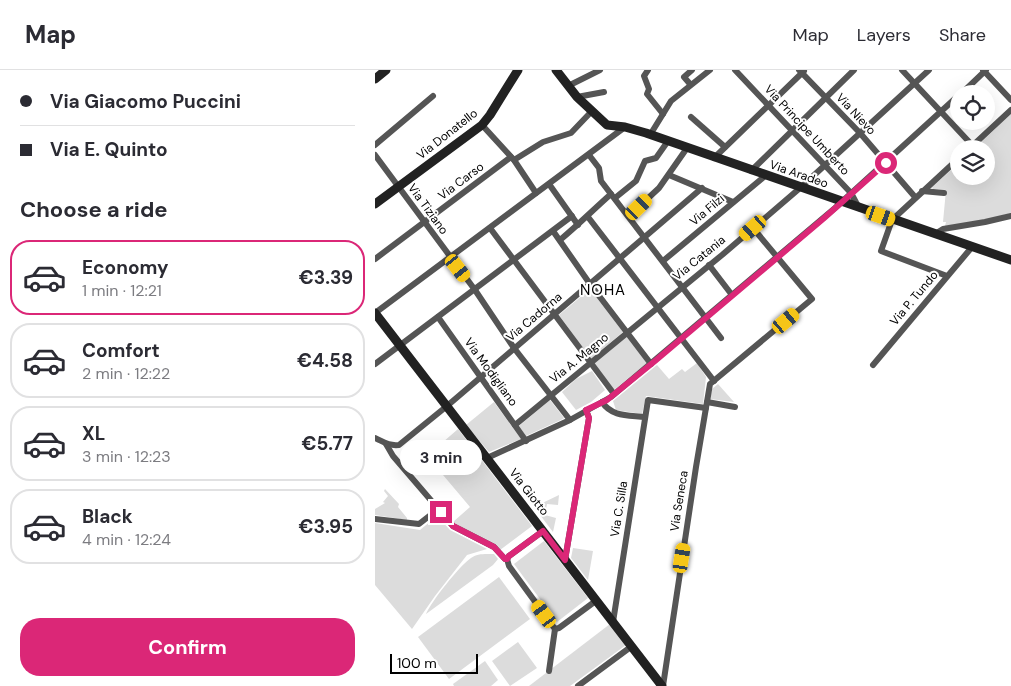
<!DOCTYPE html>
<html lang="en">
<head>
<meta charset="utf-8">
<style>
	:root { --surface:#fff; --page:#f2f2f3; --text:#2b2b33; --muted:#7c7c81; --line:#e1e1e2; --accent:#db2777 }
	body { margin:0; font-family:"DM Sans",sans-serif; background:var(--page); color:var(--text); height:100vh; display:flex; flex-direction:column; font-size:19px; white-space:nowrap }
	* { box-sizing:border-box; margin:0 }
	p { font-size:16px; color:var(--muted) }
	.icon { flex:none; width:28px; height:28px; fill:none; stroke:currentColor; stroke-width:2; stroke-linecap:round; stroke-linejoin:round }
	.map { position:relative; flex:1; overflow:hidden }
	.details { display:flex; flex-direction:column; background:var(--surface); width:375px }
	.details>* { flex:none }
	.banner { display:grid; align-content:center; height:110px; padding:0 20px; background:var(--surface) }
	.controls { position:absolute; left:575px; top:15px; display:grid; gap:10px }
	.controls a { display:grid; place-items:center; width:45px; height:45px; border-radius:50%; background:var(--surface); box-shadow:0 5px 20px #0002; font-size:25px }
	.scale { position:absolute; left:15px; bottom:12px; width:88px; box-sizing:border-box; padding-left:5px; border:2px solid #000; border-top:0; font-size:14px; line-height:18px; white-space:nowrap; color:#000; -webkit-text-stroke:4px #fff; paint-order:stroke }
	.end { position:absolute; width:22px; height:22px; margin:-11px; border:6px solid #db2777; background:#fff; box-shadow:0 0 0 2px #fff }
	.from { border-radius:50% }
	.bubble { position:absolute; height:35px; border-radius:18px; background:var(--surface); box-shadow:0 5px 20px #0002; font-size:16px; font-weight:700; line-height:35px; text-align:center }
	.car { position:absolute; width:15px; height:30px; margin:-15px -8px; border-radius:6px; box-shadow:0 0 4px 1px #0007; background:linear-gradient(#f5c518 24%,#345 0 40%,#f5c518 0 76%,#345 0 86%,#f5c518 0) }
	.banner b { display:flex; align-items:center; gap:18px; height:48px; font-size:19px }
	.banner b+b { border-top:1px solid var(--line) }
	.banner i { width:12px; height:12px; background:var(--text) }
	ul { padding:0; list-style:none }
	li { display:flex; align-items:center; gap:15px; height:75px; margin:0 10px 8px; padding:0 10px; border:2px solid var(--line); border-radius:20px }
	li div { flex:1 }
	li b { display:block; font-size:19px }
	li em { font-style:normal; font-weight:700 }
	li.on { border-color:var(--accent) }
	li>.icon { width:45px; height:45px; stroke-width:1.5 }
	h2 { padding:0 20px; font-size:22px; line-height:60px }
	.cta { display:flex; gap:10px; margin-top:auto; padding:10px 20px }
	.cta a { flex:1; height:58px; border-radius:20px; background:var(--accent); color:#fff; font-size:20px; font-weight:700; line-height:58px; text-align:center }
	header { display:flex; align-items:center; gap:30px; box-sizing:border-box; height:70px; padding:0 25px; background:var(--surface); border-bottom:1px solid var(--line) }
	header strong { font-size:24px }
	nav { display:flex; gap:28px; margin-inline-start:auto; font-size:18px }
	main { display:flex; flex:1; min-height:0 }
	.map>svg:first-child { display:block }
	.green { fill:#dcdcdc }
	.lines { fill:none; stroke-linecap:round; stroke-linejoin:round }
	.street { stroke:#555; stroke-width:6 }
	.secondary { stroke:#222; stroke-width:9 }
	.route { stroke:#db2777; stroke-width:6 }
	.labels { text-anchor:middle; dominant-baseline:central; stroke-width:4; stroke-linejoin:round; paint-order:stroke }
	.street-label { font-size:12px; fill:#000; stroke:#fff }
	.quarter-label { font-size:15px; letter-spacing:1px; fill:#000; stroke:#fff }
</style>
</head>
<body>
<header>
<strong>Map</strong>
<nav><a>Map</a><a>Layers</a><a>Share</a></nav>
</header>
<main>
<section class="details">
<div class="banner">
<b><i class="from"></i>Via Giacomo Puccini</b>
<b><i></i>Via E. Quinto</b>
</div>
<h2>Choose a ride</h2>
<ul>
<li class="on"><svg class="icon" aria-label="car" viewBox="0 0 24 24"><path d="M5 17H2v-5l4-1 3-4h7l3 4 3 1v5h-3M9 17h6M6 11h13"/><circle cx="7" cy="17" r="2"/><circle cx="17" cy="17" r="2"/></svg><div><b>Economy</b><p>1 min · 12:21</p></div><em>€3.39</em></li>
<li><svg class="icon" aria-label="car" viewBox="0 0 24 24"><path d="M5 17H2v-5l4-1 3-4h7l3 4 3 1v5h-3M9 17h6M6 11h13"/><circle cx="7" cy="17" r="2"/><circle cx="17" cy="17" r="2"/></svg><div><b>Comfort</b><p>2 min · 12:22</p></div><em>€4.58</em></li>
<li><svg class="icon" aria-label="car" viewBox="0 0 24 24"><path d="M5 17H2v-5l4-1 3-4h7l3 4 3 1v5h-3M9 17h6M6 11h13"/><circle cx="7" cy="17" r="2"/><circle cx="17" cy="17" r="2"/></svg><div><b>XL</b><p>3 min · 12:23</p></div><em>€5.77</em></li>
<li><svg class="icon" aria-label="car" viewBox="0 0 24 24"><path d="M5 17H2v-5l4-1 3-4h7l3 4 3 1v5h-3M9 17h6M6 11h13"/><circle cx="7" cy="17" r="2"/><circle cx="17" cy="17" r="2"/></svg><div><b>Black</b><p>4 min · 12:24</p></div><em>€3.95</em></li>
</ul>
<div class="cta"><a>Confirm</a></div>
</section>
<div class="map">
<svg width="636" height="616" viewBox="0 0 636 616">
	<rect width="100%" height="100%" fill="#fff"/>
	<g class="green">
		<path d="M636,44V143L610,150L570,156L571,152H568L571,120L558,119L557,117L584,93V106H611V79H599Z"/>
		<path d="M215,219L248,262L216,289L184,245Z"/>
		<path d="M251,266L272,293L239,320L219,293Z"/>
		<path d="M322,293L331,307L328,334L271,326L267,344L241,340L238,331L282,295L294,309L307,299L310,302Z"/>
		<path d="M217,301L230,320L216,332L201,340L187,322L201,309Z"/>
		<path d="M343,314L359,332L335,329L337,319Z"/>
		<path d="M175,330L189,348L188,349L151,366L144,356Z"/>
		<path d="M119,332L146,369L114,382L91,355Z"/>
		<path d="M83,359L157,456L125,480L78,452L95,437L52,386Z"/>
		<path d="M10,419L24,434L23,437L32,448V450L0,445V439L10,433L8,432L13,426L9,421Z"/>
		<path d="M184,425L183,435L172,434L170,445L181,448L178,462L159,437Z"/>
		<path d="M62,446L75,460L112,479L92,485L60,526L37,559L0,515V453L45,460Z"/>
		<path d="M169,471L213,528L182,552L139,494Z"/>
		<path d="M198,478L218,481L213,510L196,488Z"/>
		<path d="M119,484L123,489L118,495L51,544C56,532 85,495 96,488C102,483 111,484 119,484Z"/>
		<path d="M124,507L155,549L74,609L43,567Z"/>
		<path d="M235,554L251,575L195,616H154Z"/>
		<path d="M143,572L162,598L135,616L117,591Z"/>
		<path d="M110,591L123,610L116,616H79L78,614Z"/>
	</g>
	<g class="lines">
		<g class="street">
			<path d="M273,0L269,6L274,19L272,24L288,44"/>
			<path d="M360,0L476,123L484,138"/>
			<path d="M424,0L485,63L540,127"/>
			<path d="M527,0L597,75"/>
			<path d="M608,0L636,30"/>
			<path d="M315,14L309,7L317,0"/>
			<path d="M193,16L225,0"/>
			<path d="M586,24L611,0"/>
			<path d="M202,27L229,22"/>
			<path d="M316,47L350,77"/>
			<path d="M107,55L139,90L161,123"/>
			<path d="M275,65L296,31L335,0"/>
			<path d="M0,75L58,26"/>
			<path d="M594,79L636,40"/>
			<path d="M0,85L100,220L139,278L195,350"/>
			<path d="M214,85L224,98L226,111L346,268"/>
			<path d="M339,88L429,1"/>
			<path d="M139,90L168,72L196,63L216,42"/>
			<path d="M376,101L479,0"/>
			<path d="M294,105L358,132"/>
			<path d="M174,114L203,155"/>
			<path d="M547,121L569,123"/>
			<path d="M240,128L261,111L270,91L281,88L293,71"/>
			<path d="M254,146L284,118L312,78"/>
			<path d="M213,147L339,311"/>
			<path d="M115,158L239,324"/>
			<path d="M178,161L215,214L276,294"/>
			<path d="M560,164L568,159L610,152L636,146"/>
			<path d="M185,170C203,155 219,139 236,124"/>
			<path d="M0,189L136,87"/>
			<path d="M288,191L390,106"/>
			<path d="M334,195L357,225"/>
			<path d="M572,206L506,181L517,150L584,88"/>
			<path d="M0,243L250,57"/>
			<path d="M63,247L151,371"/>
			<path d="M0,294L197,146"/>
			<path d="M498,295L597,177"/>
			<path d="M227,332C237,347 253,345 270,347"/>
			<path d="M332,332L360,337"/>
			<path d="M140,355L347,185L425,118L554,0"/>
			<path d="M0,368C9,372 13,376 24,375L72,336L327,118"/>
			<path d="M11,374L18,386L78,456L119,477L130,489H132"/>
			<path d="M112,388L195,350L236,327L460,138L584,25"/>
			<path d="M0,449L44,454L62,440"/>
			<path d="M132,489L134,496L180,559L184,558L222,530"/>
			<path d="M132,489L134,486L168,461"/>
			<path d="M190,490L214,348L211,340"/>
			<path d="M238,552L273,330L331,338"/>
			<path d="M174,601L180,559"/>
			<path d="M203,616L257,576"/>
			<path d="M288,616L321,397L335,314L437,229L378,158"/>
		</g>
		<g class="secondary">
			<path d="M181,0L202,27L232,55L250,57L271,63L636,190"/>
			<path d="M0,9L11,0"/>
			<path d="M0,134L107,55L115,45L143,0"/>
			<path d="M0,243L287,616"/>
		</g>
	</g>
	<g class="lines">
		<path class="route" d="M66,442L78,456L119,477L130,489H132L134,486L168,461L190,490L214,348L211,340L232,330L280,291L448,149L511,93"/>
	</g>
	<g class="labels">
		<g class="street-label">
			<text transform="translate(481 44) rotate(47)">Via Nievo</text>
			<text transform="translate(432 60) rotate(47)">Via Principe Umberto</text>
			<text transform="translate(72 64) rotate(-38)">Via Donatello</text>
			<text transform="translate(424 104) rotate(19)">Via Aradeo</text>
			<text transform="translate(86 111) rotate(-37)">Via Carso</text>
			<text transform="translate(53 139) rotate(54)">Via Tiziano</text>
			<text transform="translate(332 140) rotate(-40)">Via Filzi</text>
			<text transform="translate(324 188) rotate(-39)">Via Catania</text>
			<text transform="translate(539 228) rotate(-50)">Via P. Tundo</text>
			<text transform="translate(159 247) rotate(-40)">Via Cadorna</text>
			<text transform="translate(204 288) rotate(-39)">Via A. Magno</text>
			<text transform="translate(116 302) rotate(54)">Via Modigliano</text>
			<text transform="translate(154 422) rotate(52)">Via Giotto</text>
			<text transform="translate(304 431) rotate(-81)">Via Seneca</text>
			<text transform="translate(244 439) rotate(-81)">Via C. Silla</text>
		</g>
		<g class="quarter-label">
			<text x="228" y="220">NOHA</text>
		</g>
	</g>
</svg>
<div class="controls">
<a><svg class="icon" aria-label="locate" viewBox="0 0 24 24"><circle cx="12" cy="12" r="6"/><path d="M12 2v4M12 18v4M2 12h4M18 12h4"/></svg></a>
<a><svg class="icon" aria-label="layers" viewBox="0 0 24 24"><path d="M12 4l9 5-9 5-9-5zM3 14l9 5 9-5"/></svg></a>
</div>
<div class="scale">100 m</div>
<i class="end from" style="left:511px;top:93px"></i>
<i class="end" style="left:66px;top:442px"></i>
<div class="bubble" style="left:25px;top:370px;width:82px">3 min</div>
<i class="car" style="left:264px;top:137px;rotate:46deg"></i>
<i class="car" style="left:506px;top:146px;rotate:109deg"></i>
<i class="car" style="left:378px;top:158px;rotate:229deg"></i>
<i class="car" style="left:83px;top:198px;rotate:142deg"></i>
<i class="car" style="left:411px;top:251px;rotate:50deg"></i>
<i class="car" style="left:307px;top:488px;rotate:9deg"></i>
<i class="car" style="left:169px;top:544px;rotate:324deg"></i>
</div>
</main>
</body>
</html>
